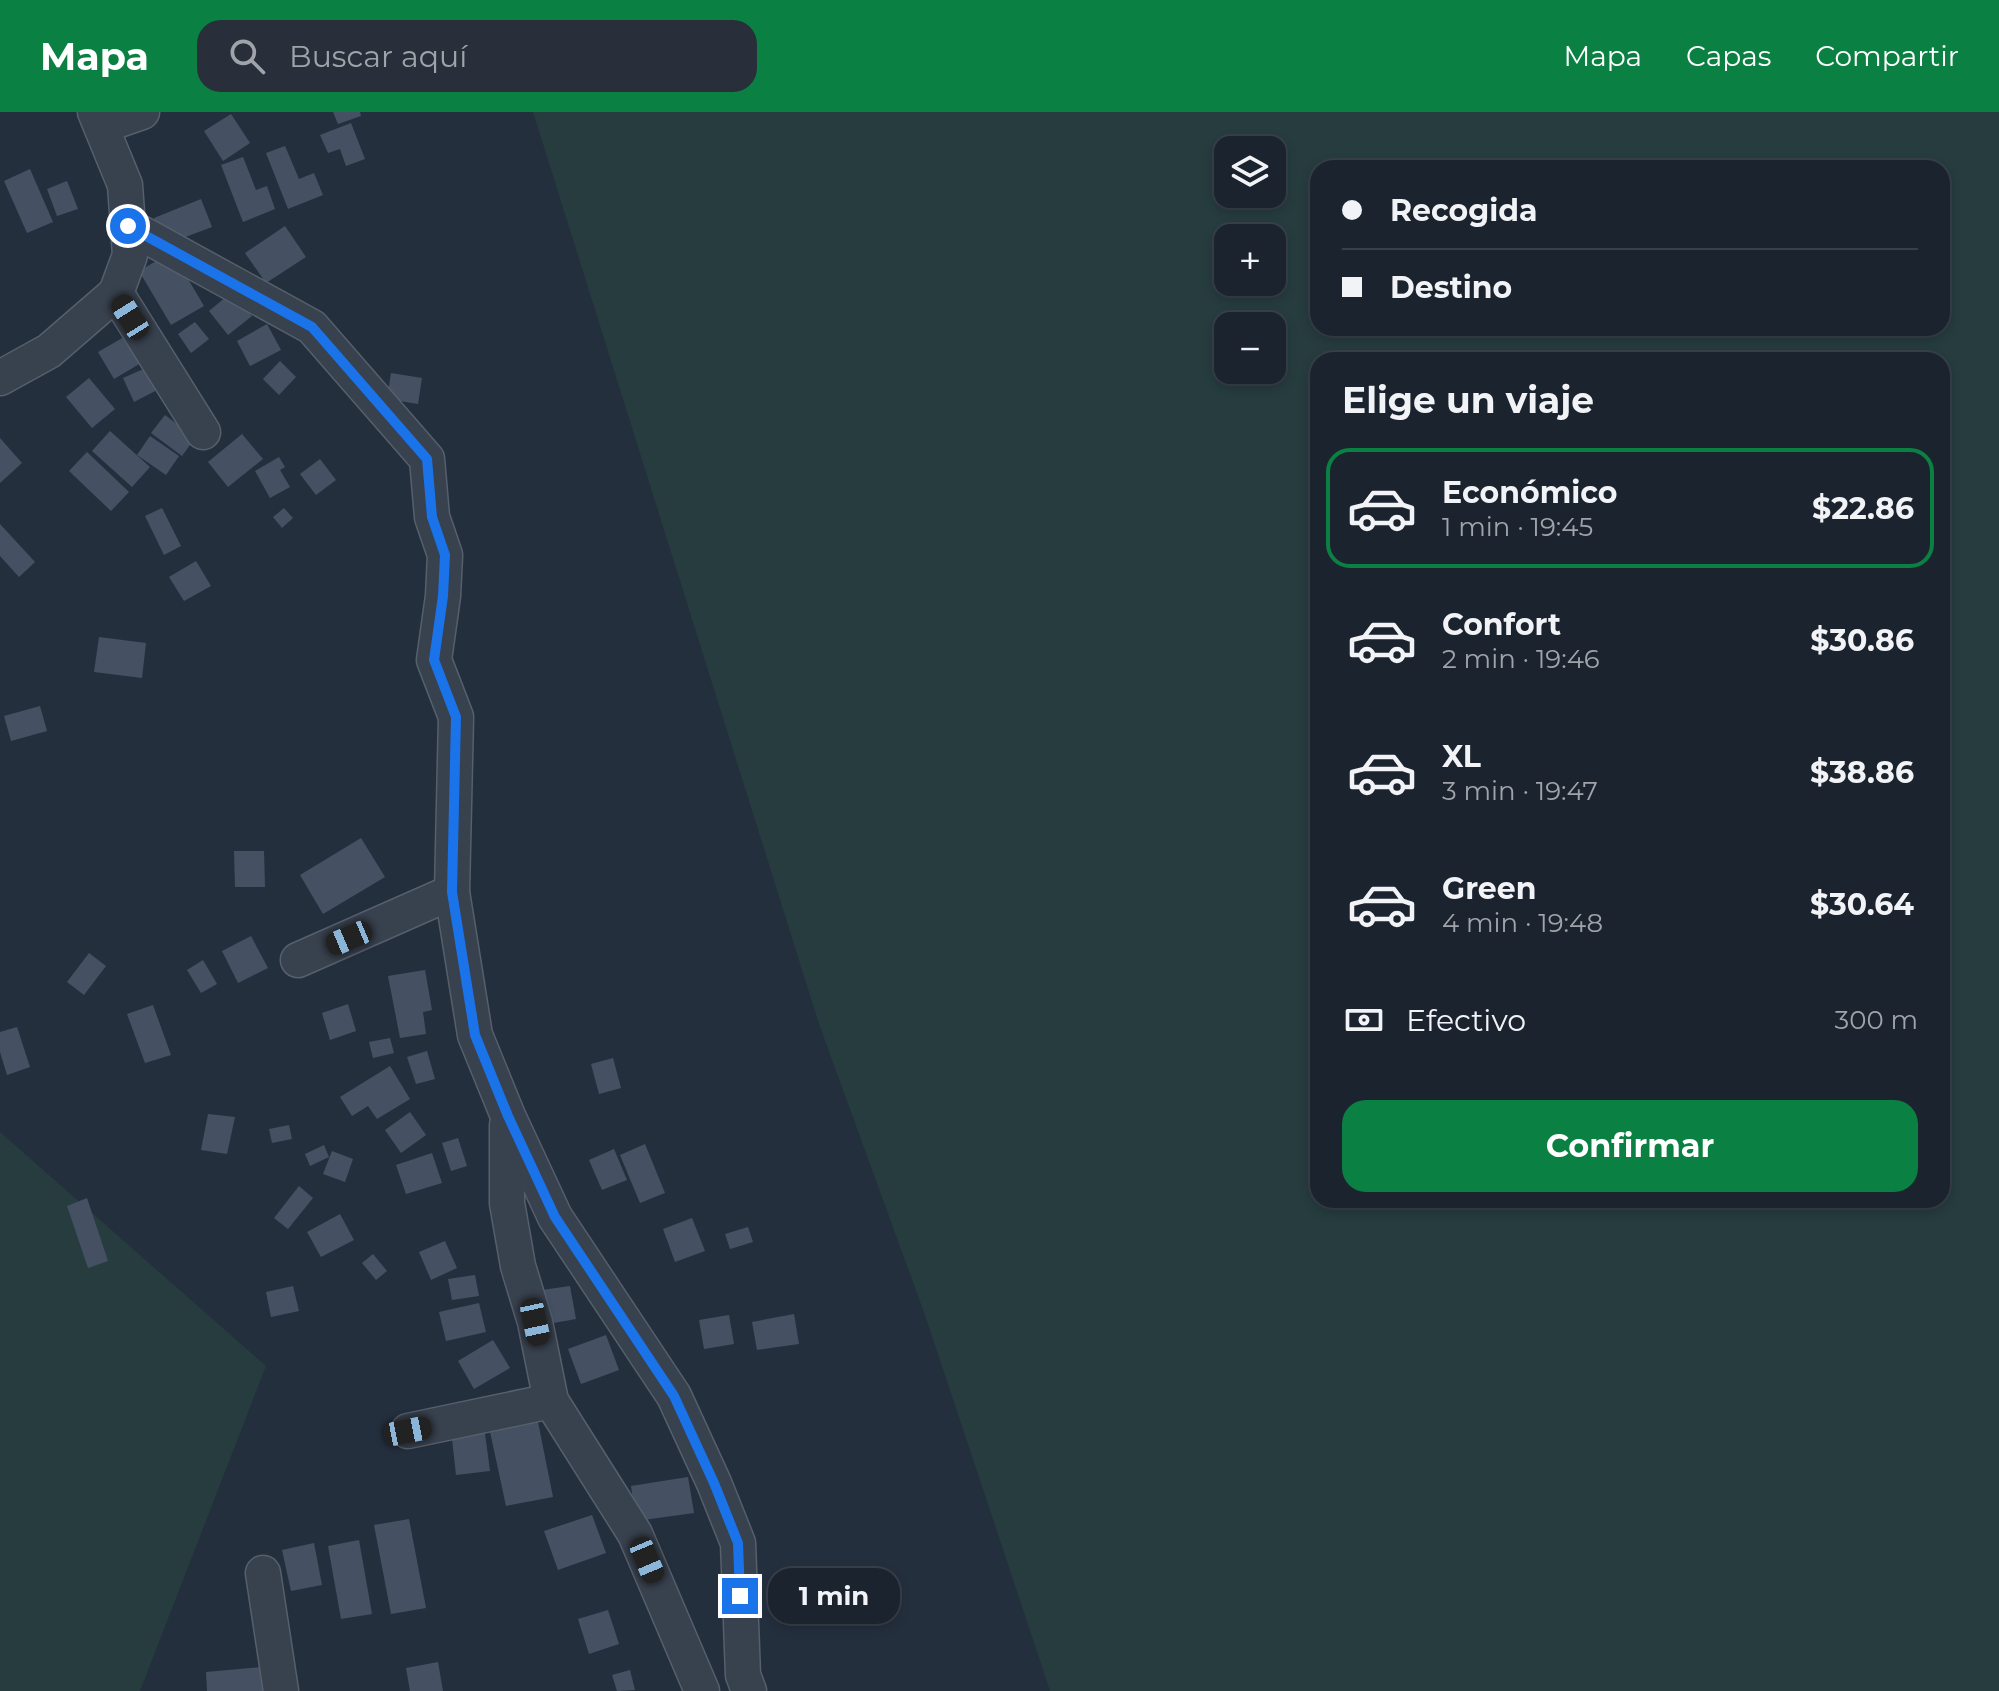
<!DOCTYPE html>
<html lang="es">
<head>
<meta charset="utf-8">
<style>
	:root { --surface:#1b232e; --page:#282f3a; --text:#f1f3f6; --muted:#a0a4aa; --line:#39404a; --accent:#0b8043 }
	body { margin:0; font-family:Montserrat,sans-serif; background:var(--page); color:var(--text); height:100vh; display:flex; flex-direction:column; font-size:30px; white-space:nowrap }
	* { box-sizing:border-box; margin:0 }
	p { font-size:26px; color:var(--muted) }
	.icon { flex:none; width:44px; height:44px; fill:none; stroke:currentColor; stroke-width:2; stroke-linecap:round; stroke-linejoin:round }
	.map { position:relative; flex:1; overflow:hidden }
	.sheet { position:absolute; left:1310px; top:240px; width:640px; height:856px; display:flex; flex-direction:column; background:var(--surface); border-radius:24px; box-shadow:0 4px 12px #0003,0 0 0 2px var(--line) }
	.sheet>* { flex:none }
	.banner { position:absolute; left:1310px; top:48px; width:640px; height:176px; border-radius:24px; box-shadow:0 4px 12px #0003,0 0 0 2px var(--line); display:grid; align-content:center; height:176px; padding:0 32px; background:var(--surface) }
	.buttons { position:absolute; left:1214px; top:24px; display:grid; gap:16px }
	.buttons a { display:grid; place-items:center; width:72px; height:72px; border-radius:16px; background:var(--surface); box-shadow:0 4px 12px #0003,0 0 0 2px var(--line); font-size:40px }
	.end { position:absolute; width:36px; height:36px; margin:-18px; border:10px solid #1a73e8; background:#fff; box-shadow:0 0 0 4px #fff }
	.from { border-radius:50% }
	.bubble { position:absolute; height:56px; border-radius:24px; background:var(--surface); box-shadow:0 4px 12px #0003,0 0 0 2px var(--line); font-size:26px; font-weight:700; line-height:56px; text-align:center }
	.car { position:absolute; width:24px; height:48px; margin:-24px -12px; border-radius:10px; box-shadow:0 0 6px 2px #0007; background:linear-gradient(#222 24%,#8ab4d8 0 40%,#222 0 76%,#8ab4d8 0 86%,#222 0) }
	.banner b { display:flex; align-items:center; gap:28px; height:76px; font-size:30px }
	.banner b+b { border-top:2px solid var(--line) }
	.banner i { width:20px; height:20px; background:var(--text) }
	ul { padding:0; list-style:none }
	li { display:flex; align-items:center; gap:24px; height:120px; margin:0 16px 12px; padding:0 16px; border:4px solid transparent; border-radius:24px }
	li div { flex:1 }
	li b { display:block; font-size:30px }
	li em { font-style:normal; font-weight:700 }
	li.active { border-color:var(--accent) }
	li>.icon { width:72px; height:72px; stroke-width:1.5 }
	h2 { padding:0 32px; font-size:36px; line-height:96px }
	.pay { display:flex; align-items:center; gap:20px; height:88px; padding:0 32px; font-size:30px }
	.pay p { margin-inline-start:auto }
	.button { display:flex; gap:16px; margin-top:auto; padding:16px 32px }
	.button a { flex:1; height:92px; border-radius:24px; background:var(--accent); color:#fff; font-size:32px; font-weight:700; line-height:92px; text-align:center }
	header { display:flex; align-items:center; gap:48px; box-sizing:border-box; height:112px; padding:0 40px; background:var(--accent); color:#fff }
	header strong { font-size:38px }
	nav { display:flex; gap:44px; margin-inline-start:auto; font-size:28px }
	.search { width:560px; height:72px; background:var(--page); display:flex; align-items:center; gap:20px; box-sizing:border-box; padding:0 28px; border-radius:24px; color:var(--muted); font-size:30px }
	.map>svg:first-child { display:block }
	.green { fill:#263c3f; fill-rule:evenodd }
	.building { fill:#455162 }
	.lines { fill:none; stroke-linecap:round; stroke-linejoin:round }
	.minor-casing { stroke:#565f6c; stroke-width:37 }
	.minor { stroke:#38414e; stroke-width:34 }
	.route { stroke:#1a73e8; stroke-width:10 }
</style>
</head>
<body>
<header>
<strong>Mapa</strong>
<div class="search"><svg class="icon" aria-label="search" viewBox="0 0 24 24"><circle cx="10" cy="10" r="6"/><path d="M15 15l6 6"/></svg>Buscar aquí</div>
<nav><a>Mapa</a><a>Capas</a><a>Compartir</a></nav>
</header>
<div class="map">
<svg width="1999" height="1579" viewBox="0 0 1999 1579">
	<rect width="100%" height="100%" fill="#242f3e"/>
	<g class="green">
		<path d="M533,0H1999V1579H1050L926,1206L819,912ZM1228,38H1272V82H1228ZM1318,56H1942V216H1318ZM1228,126H1272V170H1228ZM1228,214H1272V258H1228ZM1318,248H1942V1088H1318Z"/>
		<path d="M0,1020L266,1254L140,1579H0Z"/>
	</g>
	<g class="building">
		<path d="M333,0H360L361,4L338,12Z"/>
		<path d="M231,2L250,31L223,49L204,19Z"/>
		<path d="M351,11L365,47L346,54L340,37L328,41L320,23Z"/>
		<path d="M285,34L299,67L314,61L323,83L288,97L266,41Z"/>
		<path d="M243,45L256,78L267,74L275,97L243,110L221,53Z"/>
		<path d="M30,57L53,110L27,121L4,69Z"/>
		<path d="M67,69L78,97L57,104L47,77Z"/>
		<path d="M201,87L212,115L164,133L154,106Z"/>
		<path d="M285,114L306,145L266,171L245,141Z"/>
		<path d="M172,140L204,194L171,213L139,159Z"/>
		<path d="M232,180L252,204L228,223L209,199Z"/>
		<path d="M195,210L209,227L191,241L178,222Z"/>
		<path d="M267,212L281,238L250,254L237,229Z"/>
		<path d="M131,221L146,248L114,267L98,240Z"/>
		<path d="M280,249L296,265L279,283L263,267Z"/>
		<path d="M148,255L159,277L134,290L123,266Z"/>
		<path d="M391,261L422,266L418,292L387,287Z"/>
		<path d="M89,266L115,297L92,316L66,285Z"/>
		<path d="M165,303L195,326L182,344L151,321Z"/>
		<path d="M110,319L150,355L132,375L92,339Z"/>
		<path d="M242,322L263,347L228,375L208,350Z"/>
		<path d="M150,324L179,344L166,363L137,343Z"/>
		<path d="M0,326L22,351L0,371Z"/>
		<path d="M87,340L129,380L111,399L69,359Z"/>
		<path d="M279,345L285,355L280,358L290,375L270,386L255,359Z"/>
		<path d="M320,347L336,368L316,383L300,362Z"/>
		<path d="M162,396L181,434L164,443L145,404Z"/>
		<path d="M284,396L293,406L282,416L273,405Z"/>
		<path d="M0,412L35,450L19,465L0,444Z"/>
		<path d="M196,449L211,474L184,489L169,465Z"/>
		<path d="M99,525L146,531L142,566L94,560Z"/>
		<path d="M40,594L47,619L11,629L4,604Z"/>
		<path d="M361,726L385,765L323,802L300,763Z"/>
		<path d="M234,739H264L265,775H235Z"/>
		<path d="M251,824L268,856L238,871L222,839Z"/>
		<path d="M89,841L106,854L84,883L67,870Z"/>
		<path d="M203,848L217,872L201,881L187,858Z"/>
		<path d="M425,858L432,898L423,900L426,922L400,926L388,864Z"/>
		<path d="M348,892L356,919L330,928L322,901Z"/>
		<path d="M153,893L171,943L145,951L127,902Z"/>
		<path d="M17,915L30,955L7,963L0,940V920Z"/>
		<path d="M390,926L394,941L373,946L369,930Z"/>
		<path d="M427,939L435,967L416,972L407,945Z"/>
		<path d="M613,946L621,976L599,982L591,952Z"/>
		<path d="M390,954L410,987L377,1007L368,994L352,1004L340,985Z"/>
		<path d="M410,1000L426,1023L401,1041L385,1018Z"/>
		<path d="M208,1002L235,1005L227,1042L201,1038Z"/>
		<path d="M289,1013L292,1027L272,1031L269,1017Z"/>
		<path d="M458,1026L467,1054L451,1059L442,1031Z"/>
		<path d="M645,1032L665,1081L640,1091L620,1043Z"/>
		<path d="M324,1033L329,1045L310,1054L305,1042Z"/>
		<path d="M614,1037L627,1068L602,1078L589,1048Z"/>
		<path d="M332,1039L353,1047L345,1070L323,1062Z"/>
		<path d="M432,1041L442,1071L406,1082L396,1053Z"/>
		<path d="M299,1074L313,1086L288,1117L274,1106Z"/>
		<path d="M87,1086L108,1149L88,1156L67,1094Z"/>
		<path d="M340,1102L354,1128L321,1145L307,1120Z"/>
		<path d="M692,1106L705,1139L675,1150L663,1117Z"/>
		<path d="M748,1115L753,1130L730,1137L725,1122Z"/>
		<path d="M445,1129L457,1156L431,1168L419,1140Z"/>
		<path d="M373,1142L387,1159L376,1168L362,1151Z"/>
		<path d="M475,1163L479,1184L452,1188L448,1167Z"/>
		<path d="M293,1174L299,1199L271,1205L266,1180Z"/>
		<path d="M570,1174L576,1207L548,1212L542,1178Z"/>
		<path d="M479,1191L486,1220L446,1229L439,1200Z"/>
		<path d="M794,1202L799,1232L757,1238L752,1210Z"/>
		<path d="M729,1203L734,1232L704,1237L699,1208Z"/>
		<path d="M606,1223L619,1258L581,1272L568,1237Z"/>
		<path d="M493,1228L510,1256L474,1277L458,1249Z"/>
		<path d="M537,1305L553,1385L506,1394L489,1315Z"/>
		<path d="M484,1314L490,1359L456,1363L451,1318Z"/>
		<path d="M688,1365L694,1401L636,1409L631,1374Z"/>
		<path d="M592,1403L606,1441L558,1458L544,1419Z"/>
		<path d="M409,1407L426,1496L391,1502L374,1413Z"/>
		<path d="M359,1428L372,1502L341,1507L328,1434Z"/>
		<path d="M314,1431L322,1473L291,1479L282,1438Z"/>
		<path d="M608,1498L619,1532L589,1542L578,1507Z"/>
		<path d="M438,1550L443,1579H410L406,1556Z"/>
		<path d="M262,1555L264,1579H207L206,1560Z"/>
		<path d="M630,1558L635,1578L617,1579L612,1563Z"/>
	</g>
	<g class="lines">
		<defs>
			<g id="minor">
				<path d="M95,0L125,73L130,143L116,181"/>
				<path d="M102,14L142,0"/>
				<path d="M128,114L312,215L427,347L432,405L445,443L443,484L434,548L456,605L452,780L475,923L508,1004L555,1105L674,1284L714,1371L738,1431L743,1563L749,1579"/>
				<path d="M116,181L203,320"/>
				<path d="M0,266L49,239L116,181"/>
				<path d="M298,848L452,780"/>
				<path d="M507,1013V1091L518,1154L535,1210L551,1289L635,1422L702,1579"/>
				<path d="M408,1319L551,1289"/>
				<path d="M263,1461L281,1579"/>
			</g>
		</defs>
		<use href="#minor" class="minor-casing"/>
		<use href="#minor" class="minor"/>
	</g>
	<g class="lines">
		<path class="route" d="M128,114L312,215L427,347L432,405L445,443L443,484L434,548L456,605L452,780L475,923L508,1004L555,1105L674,1284L714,1371L738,1431L740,1484"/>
	</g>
</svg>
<div class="buttons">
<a><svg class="icon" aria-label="layers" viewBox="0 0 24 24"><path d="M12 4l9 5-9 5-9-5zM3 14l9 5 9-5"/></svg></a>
<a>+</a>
<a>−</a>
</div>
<i class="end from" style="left:128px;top:114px"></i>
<i class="end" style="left:740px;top:1484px"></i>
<div class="bubble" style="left:768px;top:1456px;width:132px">1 min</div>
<i class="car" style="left:130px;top:205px;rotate:328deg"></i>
<i class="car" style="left:349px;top:826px;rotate:247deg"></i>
<i class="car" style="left:535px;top:1210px;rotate:168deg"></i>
<i class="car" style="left:408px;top:1319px;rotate:79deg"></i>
<i class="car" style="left:647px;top:1448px;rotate:157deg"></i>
<div class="banner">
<b><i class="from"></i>Recogida</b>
<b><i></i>Destino</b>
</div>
<section class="sheet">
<h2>Elige un viaje</h2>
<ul>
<li class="active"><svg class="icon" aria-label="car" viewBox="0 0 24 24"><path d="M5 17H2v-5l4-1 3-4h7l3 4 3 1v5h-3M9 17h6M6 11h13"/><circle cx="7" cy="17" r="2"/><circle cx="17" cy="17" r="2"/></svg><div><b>Económico</b><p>1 min · 19:45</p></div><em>$22.86</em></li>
<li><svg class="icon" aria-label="car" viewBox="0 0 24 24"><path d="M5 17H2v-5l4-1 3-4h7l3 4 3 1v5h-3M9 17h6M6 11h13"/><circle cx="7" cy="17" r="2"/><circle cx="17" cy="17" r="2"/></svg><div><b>Confort</b><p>2 min · 19:46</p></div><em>$30.86</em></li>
<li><svg class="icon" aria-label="car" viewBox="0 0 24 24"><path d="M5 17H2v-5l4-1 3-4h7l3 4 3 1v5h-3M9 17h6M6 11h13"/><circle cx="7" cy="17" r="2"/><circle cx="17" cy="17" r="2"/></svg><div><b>XL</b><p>3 min · 19:47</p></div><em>$38.86</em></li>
<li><svg class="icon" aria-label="car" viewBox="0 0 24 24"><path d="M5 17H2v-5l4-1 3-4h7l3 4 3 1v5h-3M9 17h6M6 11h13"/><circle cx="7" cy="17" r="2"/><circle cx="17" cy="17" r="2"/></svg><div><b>Green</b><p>4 min · 19:48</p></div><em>$30.64</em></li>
</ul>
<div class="pay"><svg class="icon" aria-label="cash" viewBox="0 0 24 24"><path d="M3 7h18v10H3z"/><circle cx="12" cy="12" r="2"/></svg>Efectivo<p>300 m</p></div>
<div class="button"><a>Confirmar</a></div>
</section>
</div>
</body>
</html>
